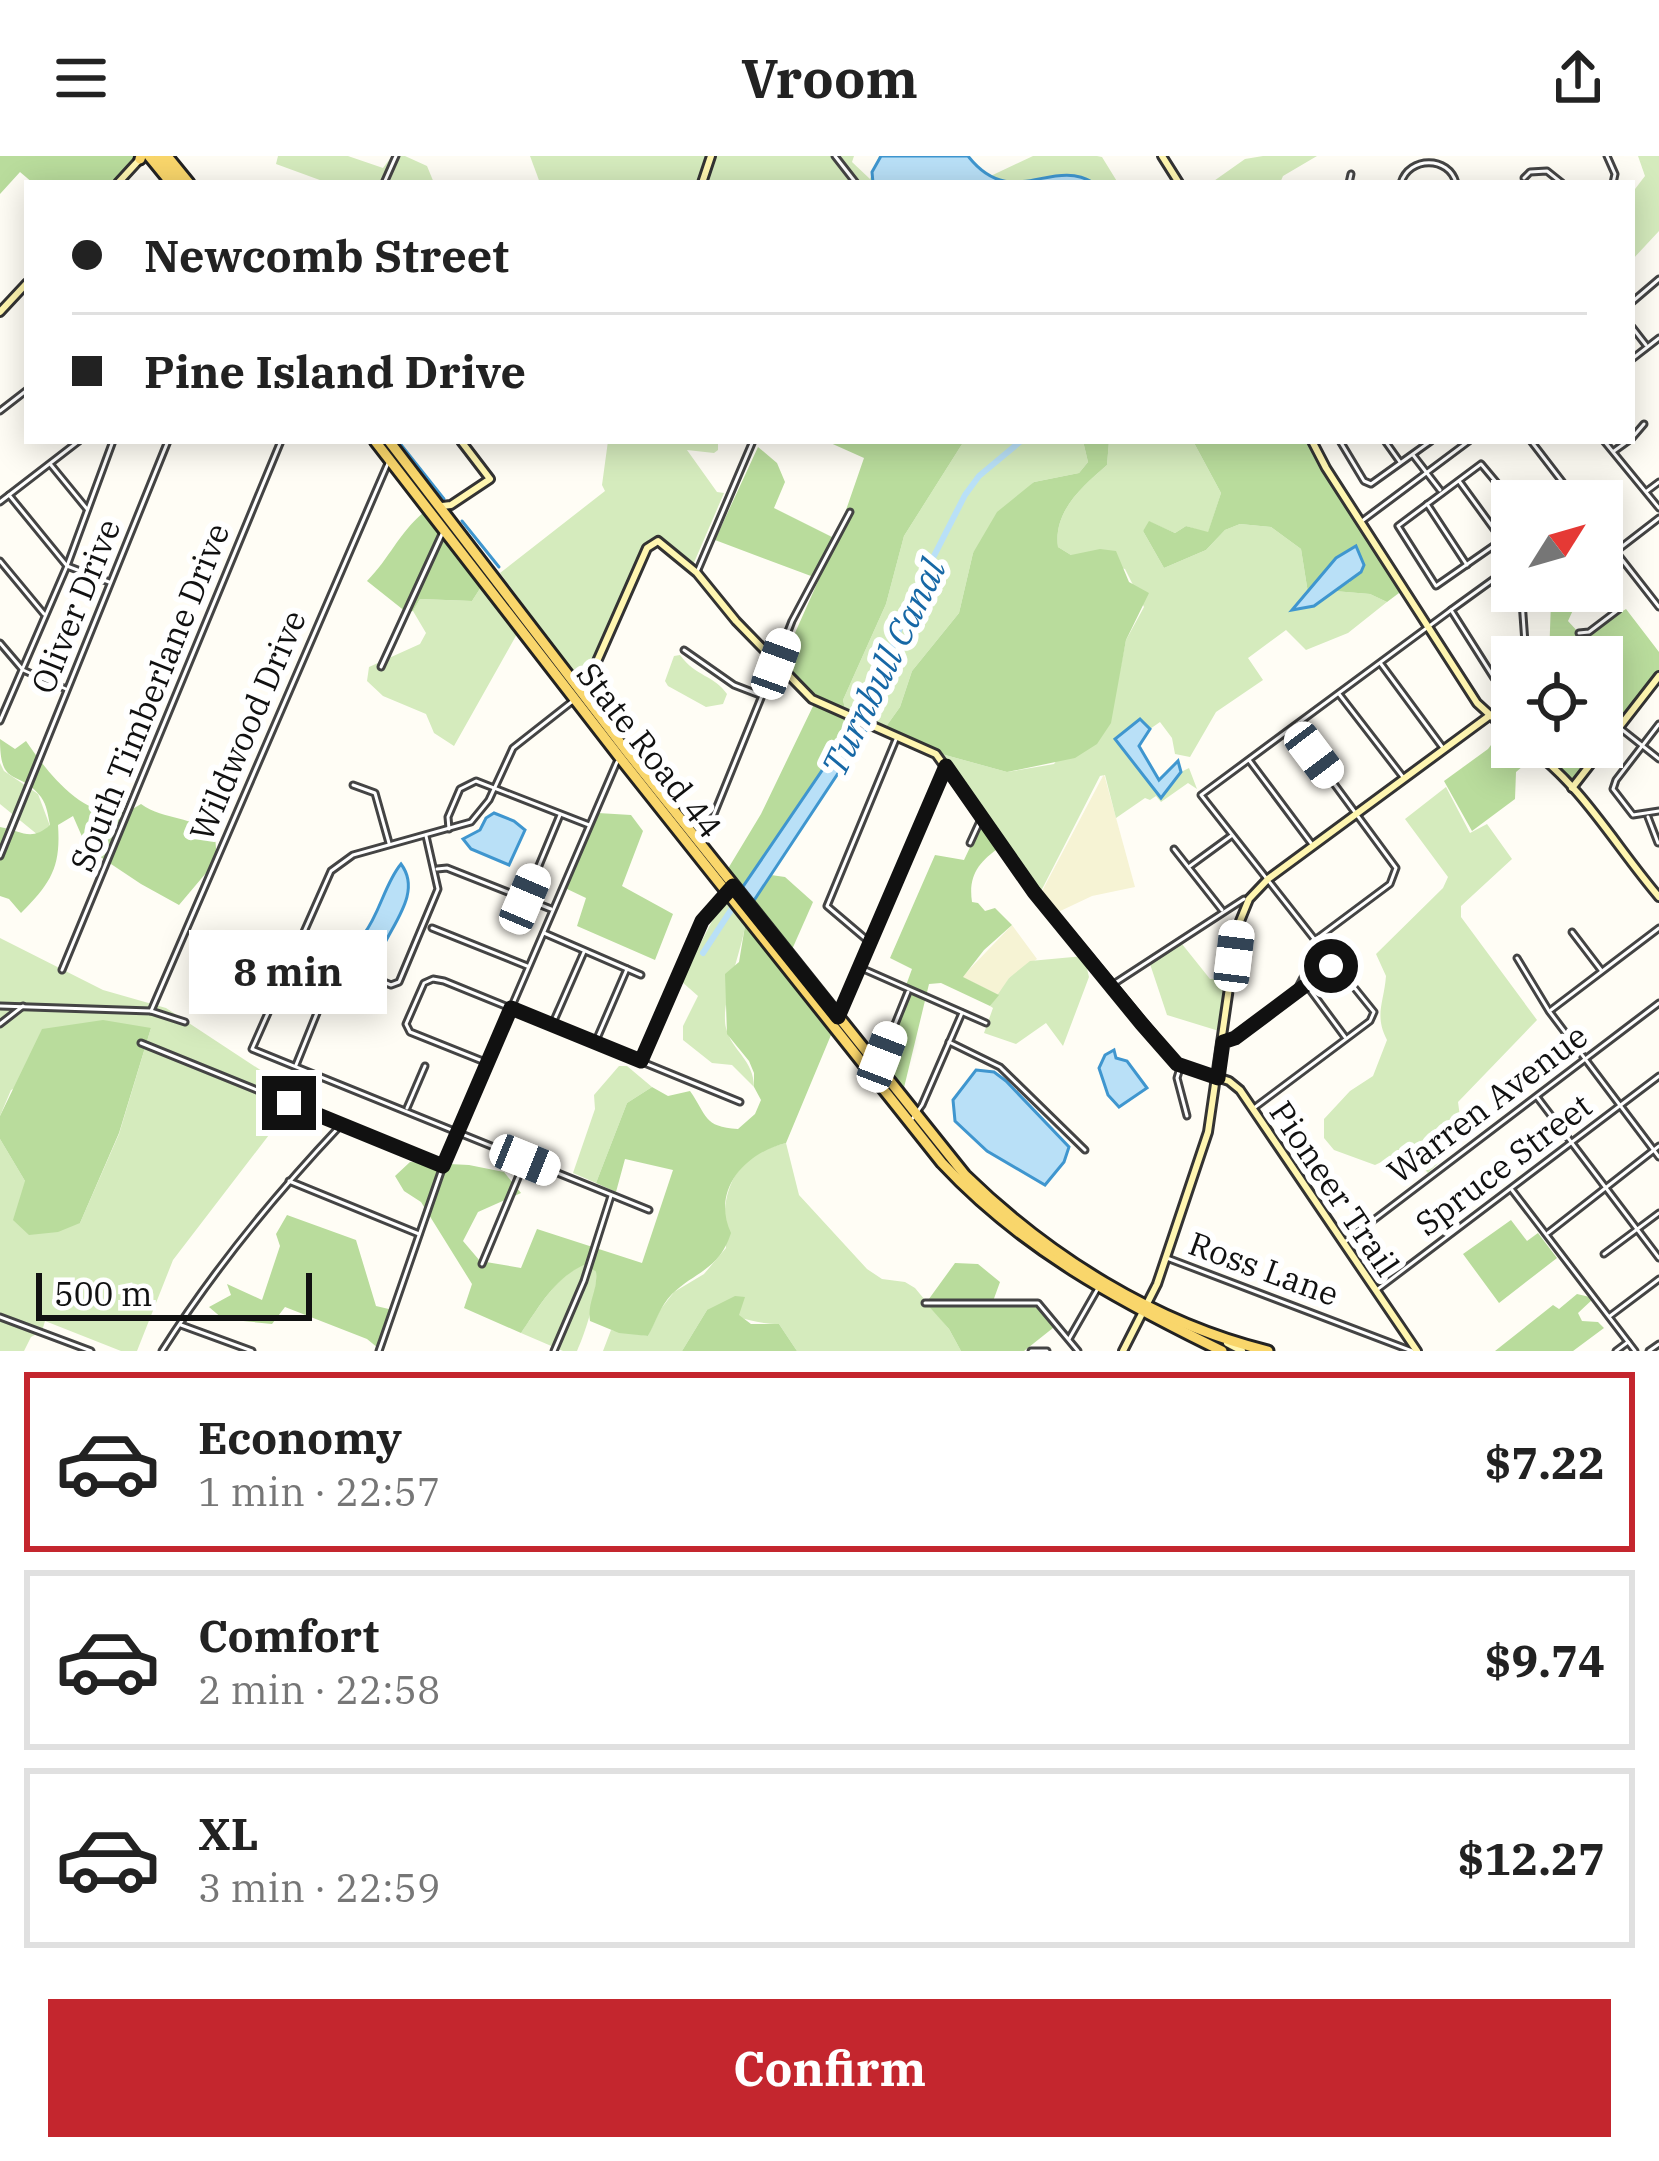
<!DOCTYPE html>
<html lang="en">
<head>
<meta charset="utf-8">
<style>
	:root { --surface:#fff; --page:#f6f6f6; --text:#222; --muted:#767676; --line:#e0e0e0; --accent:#c4262e }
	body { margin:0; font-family:"IBM Plex Serif",serif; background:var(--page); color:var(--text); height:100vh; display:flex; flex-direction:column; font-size:45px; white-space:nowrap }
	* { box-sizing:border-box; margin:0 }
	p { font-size:39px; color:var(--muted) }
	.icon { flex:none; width:66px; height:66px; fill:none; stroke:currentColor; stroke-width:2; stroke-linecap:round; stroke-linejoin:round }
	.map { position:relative; height:1195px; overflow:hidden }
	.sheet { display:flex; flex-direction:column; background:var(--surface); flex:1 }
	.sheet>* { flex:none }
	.banner { position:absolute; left:24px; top:24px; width:1611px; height:264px; border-radius:0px; box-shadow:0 6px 30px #0003; display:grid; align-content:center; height:264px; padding:0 48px; background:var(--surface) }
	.needle { width:78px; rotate:53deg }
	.tools { position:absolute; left:1491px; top:324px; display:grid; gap:24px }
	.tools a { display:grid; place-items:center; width:132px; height:132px; border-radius:0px; background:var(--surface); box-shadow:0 6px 30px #0003; font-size:60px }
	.scale { position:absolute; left:36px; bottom:30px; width:276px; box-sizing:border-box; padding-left:12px; border:6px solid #111; border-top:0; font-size:33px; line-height:42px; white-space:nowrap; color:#111; -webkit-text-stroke:9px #fff; paint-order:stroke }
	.end { position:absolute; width:54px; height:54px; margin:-27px; border:15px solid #111; background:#fff; box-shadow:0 0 0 6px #fff }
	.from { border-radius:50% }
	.bubble { position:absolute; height:84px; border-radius:0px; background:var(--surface); box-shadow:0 6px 30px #0003; font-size:39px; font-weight:700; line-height:84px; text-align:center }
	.car { position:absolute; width:36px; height:72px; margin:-36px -18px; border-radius:15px; box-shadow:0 0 9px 3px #0007; background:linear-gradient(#fff 24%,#345 0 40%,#fff 0 76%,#345 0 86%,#fff 0) }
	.banner b { display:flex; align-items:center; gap:42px; height:114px; font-size:45px }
	.banner b+b { border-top:3px solid var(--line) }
	.banner i { width:30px; height:30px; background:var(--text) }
	ul { padding:21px 0 0; list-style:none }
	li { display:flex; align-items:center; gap:36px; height:180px; margin:0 24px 18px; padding:0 24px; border:6px solid var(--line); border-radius:0px }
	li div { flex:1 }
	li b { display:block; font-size:45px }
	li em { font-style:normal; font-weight:700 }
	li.on { border-color:var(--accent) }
	li>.icon { width:108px; height:108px; stroke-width:1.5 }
	.primary-button { display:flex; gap:24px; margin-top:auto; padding:24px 48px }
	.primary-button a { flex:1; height:138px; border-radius:0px; background:var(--accent); color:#fff; font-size:48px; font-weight:700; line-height:138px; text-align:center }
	header { display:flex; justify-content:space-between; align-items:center; height:156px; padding:0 48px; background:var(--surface); font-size:54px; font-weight:700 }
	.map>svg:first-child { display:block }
	.farmland { fill:#f6f3d4 }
	.green { fill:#d5ebbd }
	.forest { fill:#b9dc9c }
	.water { fill:#b9e0f7; stroke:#3f96cf; stroke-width:3 }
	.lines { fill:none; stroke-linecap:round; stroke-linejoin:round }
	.stream { stroke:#3f96cf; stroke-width:3 }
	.canal { stroke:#b9e0f7; stroke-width:6 }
	.street-casing { stroke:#444; stroke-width:9 }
	.secondary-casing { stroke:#333; stroke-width:12 }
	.primary-casing { stroke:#222; stroke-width:15 }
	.street { stroke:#fff; stroke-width:3 }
	.secondary { stroke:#fff6b0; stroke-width:6 }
	.primary { stroke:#f9d66b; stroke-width:9 }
	.route { stroke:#111; stroke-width:15 }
	.labels { text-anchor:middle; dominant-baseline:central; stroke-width:12; stroke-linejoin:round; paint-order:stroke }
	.street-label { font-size:33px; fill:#111; stroke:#fff }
	.water-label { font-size:36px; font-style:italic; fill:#1768a6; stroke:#fff }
</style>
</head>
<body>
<header><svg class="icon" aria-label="menu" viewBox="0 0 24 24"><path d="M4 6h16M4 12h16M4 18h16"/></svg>Vroom<svg class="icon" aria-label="share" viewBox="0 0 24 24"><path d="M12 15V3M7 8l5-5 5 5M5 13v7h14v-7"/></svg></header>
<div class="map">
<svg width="1659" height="1195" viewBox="0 0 1659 1195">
	<rect width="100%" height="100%" fill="#fffdf5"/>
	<g class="farmland">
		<path d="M1104,618L1135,731L1092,740L1054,758L1040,739Z"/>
		<path d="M1012,769L1037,803L1009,822L999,839L962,821Z"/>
	</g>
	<g class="green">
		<path d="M278,0H348L383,12L392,0H405L427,10L434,27H328L276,8Z"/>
		<path d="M530,0H709L700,27H540Z"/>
		<path d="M713,0H854L852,6L870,23L879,0H958L980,25L1033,0H1097L1102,1L1118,27H704Z"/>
		<path d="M1263,0H1317L1283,20L1280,27H1211L1245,3Z"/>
		<path d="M1638,0H1659V75L1632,104V37L1645,20Z"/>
		<path d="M608,285H718V294L714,297L687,294L717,336L724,337L693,409L664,385L649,383L584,530L500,417L605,335L602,329Z"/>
		<path d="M964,285H1083L1088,306L1079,317L1034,326L973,397L959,457L912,515L900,551L885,572L846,557L843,544L886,448L904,380Z"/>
		<path d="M1109,285H1193L1221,337L1208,377L1186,370L1175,377L1150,366L1143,375L1164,412L1206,394L1225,374L1240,368L1271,371L1301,393L1308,437L1293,453L1314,450L1334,435L1370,438L1387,446L1348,477L1306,494L1286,474L1248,502L1263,524L1216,556L1190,601L1175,598L1172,582L1160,566L1150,573L1140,563L1115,583L1161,641L1181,616L1189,612L1197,633L1188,627L1161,646L1156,640L1150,644L1145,642L1116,662L1105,619L1100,620L1039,739L938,597L1007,616L1054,608L1118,524L1126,484L1144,451L1125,413L1071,399L1058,391C1053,355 1083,330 1107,309Z"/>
		<path d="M481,431L517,478L454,590L434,577L426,558L383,540L367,525L369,511L420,488L426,477L413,455L420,443L472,445Z"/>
		<path d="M680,499C696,521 714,519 727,538L723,548L706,551L668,530L665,525L674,500Z"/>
		<path d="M0,607L4,615L38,638L50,670L38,679L0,648Z"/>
		<path d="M1446,631L1470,677L1487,668L1512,703L1461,750V761L1537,864L1458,946L1463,983L1428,1017L1407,994L1375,1009L1334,994L1324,982V963L1350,935L1373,920L1387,884C1374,859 1384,847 1386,820L1376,798L1443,732L1448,721L1405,663Z"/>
		<path d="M724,742L745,770C741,797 720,848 726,872C732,895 754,904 754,931L732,909L712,907L683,884V870L698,840L681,825Z"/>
		<path d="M0,782L103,834L166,852L274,923L276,965L272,975L173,1104L137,1195H121L45,1165L42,1175L31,1181L24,1195H0V983L25,1025L80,1067L119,978L151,872L11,934L0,960Z"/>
		<path d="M1182,788L1210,823L1225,822L1228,826L1219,875L1167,859L1149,805Z"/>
		<path d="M1084,800L1089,821L1063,890L1046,867L1016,888L984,877L993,852L990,850L1009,822L1030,805Z"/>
		<path d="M619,910H627L652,931L627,947L596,1027L573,1017L595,953L594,939Z"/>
		<path d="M786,987L799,1039L867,1113L882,1123L905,1126L915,1132L949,1173L961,1195H797L779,1168C752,1168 734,1158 707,1154L682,1195H603L611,1174L648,1180L660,1154L674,1136L704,1118L726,1092C720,1039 729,1001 786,987Z"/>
		<path d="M586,1107L596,1116C598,1137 586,1175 577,1195H563L521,1177C539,1151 555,1121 586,1107Z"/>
	</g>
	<g class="forest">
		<path d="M0,0H139L116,27H33L20,16L0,38Z"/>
		<path d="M826,285H964L904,380L886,448L843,544L846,557L817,543L783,504L819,423L715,384L758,291L777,307L785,326L774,352L836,383L864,302Z"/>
		<path d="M1083,285H1109L1107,309C1083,330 1053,355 1058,391L1071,399L1100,393L1116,395L1129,426L1149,437L1126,484L1111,567L1097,588L1075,602L1007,616L938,597L885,572L900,551L912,515L959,457L973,397L997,356L1034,326L1079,317L1088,306Z"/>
		<path d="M1193,285H1310L1403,434L1387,446L1370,438L1334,435L1350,426L1322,418L1308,437L1301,393L1271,371L1240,368L1225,374L1206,394L1164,412L1143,375L1149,365L1175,377L1186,370L1208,376L1221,337Z"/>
		<path d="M423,357L481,431L472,445L420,443L413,455L406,456L367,425C389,403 399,377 423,357Z"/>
		<path d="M1545,435H1574L1579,441L1568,465L1579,477L1589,476L1626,453L1659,496V520L1572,632L1537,598L1516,616L1515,643L1472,675L1444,625L1488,593L1503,573L1489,560L1512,541V591H1602V501H1549L1551,446Z"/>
		<path d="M815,546L854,568L740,735L726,716L761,658Z"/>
		<path d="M0,583L15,593L26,585C49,619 95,679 141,648C165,665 193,659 215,680L217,704L179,749L141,728L87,692L73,660L58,669C61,711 51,727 21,757L9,743L0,740V671C22,675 31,686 50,669C48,660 47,649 41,641C19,612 0,634 0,583Z"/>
		<path d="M598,657L631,659L643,675L622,730L673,758L655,804L577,770L586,742L565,732Z"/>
		<path d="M982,666L1000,691C979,706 968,719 972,746L978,747L985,755L995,752L1012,769L984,794L963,821L999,839L990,850L941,827L929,828L902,940L882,915L893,865L912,813L890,802L935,699L964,704Z"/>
		<path d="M771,719L785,721L813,746L790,798L751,749Z"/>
		<path d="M745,770L831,879L786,987C745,997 711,1034 731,1077C719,1114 696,1115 672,1138C660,1150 656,1166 648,1180L619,1177L590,1165C587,1146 598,1135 596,1116L586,1108C555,1121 539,1151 521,1177L464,1152L472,1128L421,1046L404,1035L395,1020L410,1006L469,1009L504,1016L521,1037L478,1056L463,1085L480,1105L521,1112L537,1073L642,1107L673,1014L625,1003L616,1036L596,1027L627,947L652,931L668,940L690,935C707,959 703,971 738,973L755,958L761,944L754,931V917L749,905L727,878L725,818L739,806Z"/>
		<path d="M103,864L151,872L119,977L80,1067L58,1076L29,1079L13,1064L25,1025L0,983V960L42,873Z"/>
		<path d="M287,1059L356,1084L376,1150L393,1154L378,1192L367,1183L285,1151L272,1168L223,1163L209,1151L231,1139L227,1128L262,1144L280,1090L276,1078Z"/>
		<path d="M1511,1064L1527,1085L1538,1077L1557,1102L1499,1147L1463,1098Z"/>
		<path d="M955,1107L978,1108L1000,1126L992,1148L1041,1145L1058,1168L1024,1195H961L949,1173L926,1147Z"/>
		<path d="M1577,1138L1594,1142L1578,1157L1582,1165L1598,1166L1604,1172L1573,1195H1495L1553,1149L1559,1153Z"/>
		<path d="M735,1140L745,1141L739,1159L751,1168H779L797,1195H682L707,1154Z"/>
	</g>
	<g class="water">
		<path d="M881,0H968C1012,56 1051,0 1094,27H873L872,16Z"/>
		<path d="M1356,390L1364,409L1361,416L1314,450L1292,454L1336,402Z"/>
		<path d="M1140,563L1150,573L1139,590L1159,624L1178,605L1181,616L1161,642L1115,583Z"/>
		<path d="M855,566L868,572L751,749L740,735Z"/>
		<path d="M494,657L514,665L525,674L509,709L471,693L463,683L480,674L486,662Z"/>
		<path d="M401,708C422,736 393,767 381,795H370L364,778C380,757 385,727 401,708Z"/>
		<path d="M1114,894L1116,902L1127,905L1147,932L1119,951L1108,939L1099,912L1105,899Z"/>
		<path d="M976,914L994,916L1006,925L1069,991L1064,1006L1045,1029L987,995L955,965L953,944Z"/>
	</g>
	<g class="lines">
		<g class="stream">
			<path d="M173,0L196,27"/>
			<path d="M398,285L444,343"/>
			<path d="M462,365L499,411"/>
		</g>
		<g class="canal">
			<path d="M861,569L911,445L965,339L979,320L1021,285"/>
			<path d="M703,797L733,751"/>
		</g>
		<defs>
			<g id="street">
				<path d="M835,0L856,27"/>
				<path d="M1607,0L1615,18L1613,27"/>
				<path d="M1524,22L1530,16L1547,15L1562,27"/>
				<path d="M384,27L396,0"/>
				<path d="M1349,27L1351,18"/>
				<path d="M1401,27C1409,0 1449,0 1456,27"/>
				<path d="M1632,146L1659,123"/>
				<path d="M1632,171L1646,189"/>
				<path d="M1632,203L1659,182"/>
				<path d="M0,255L27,234"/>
				<path d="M1632,282L1644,268"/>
				<path d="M1340,285L1364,325L1371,328L1431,285"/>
				<path d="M1385,285L1400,306"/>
				<path d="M1531,285L1577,345"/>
				<path d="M1604,285L1659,352"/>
				<path d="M1614,295L1628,285"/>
				<path d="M1413,299L1440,334"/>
				<path d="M51,309L87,353"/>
				<path d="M1459,325L1502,384"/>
				<path d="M1647,335L1659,326"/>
				<path d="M9,339L67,410L109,426"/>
				<path d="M1512,345L1481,308L1398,370L1436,430L1512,377"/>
				<path d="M0,346L79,285"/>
				<path d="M1427,348L1467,409"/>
				<path d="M1362,365L1469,285"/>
				<path d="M1602,378L1659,451"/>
				<path d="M0,405L44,458"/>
				<path d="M1602,406L1659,362"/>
				<path d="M697,416L753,285"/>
				<path d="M1512,430L1498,420L1451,454L1494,522L1501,524L1512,516"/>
				<path d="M1516,435L1522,445L1526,501"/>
				<path d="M1579,477L1589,476L1618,454L1602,432"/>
				<path d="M0,487L23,514L66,533"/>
				<path d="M684,494L734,529L760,539"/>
				<path d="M778,501L792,465L850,356"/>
				<path d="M1381,508L1443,592"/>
				<path d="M381,511L443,376"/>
				<path d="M1339,538L1403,621"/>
				<path d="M574,544L513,592L489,644L471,666L353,699L331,715L252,893L649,1054"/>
				<path d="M0,565L67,410L113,285"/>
				<path d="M1659,568L1616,624L1613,633L1633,659L1659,655"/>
				<path d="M1293,572L1396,712L1390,728L1315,784L1312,804L1297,833"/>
				<path d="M1620,572L1659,603"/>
				<path d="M1249,604L1311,687"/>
				<path d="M353,629L375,637L389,687"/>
				<path d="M1648,661L1658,687"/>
				<path d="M449,673L448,661L460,633L476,625L589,669"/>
				<path d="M703,685L774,510"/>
				<path d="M970,687L981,663"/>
				<path d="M1174,693L1222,754"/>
				<path d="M0,700L168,285"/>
				<path d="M1190,710L1231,680"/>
				<path d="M437,713L447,712L551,753"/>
				<path d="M525,743L560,659"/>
				<path d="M432,772L527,810"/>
				<path d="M1572,776L1601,814"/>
				<path d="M544,777L641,819"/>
				<path d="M867,784L827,750L897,581"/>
				<path d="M1315,784L1201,639L1451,454"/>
				<path d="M338,801L362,817L391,829L399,826L438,733L426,680"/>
				<path d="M1517,802L1549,855L1659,1001"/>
				<path d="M861,812L986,867"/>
				<path d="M62,814L281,285"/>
				<path d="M1112,829L1244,743"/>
				<path d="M1308,831L1345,881"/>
				<path d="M0,850L151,855L185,866"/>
				<path d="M1551,854L1659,772"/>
				<path d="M151,855L389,305"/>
				<path d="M842,856L943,616"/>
				<path d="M0,868L23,850"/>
				<path d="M552,869L584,796"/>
				<path d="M949,886L1000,911L1085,994"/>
				<path d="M1223,886L1235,882L1297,833L1336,809L1374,856L1370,865L1254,952"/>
				<path d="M141,887L442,1009"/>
				<path d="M595,887L627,813"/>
				<path d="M642,902L702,765L724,741"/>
				<path d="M880,905L908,836"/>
				<path d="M485,906L410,876L406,868L424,827L433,823L444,825L740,946"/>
				<path d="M296,909L319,852"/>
				<path d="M1180,912L1177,922L1187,960"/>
				<path d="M1537,941L1659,1102"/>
				<path d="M407,952L425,910"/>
				<path d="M910,966L922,949L962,857"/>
				<path d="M289,1025L419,1078"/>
				<path d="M1512,1034L1635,1195"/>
				<path d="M1548,1077L1659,990"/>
				<path d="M1346,1085L1659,847"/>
				<path d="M1604,1098L1659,1057"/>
				<path d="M1167,1102L1412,1195"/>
				<path d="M482,1108L525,1005"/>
				<path d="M1378,1133L1659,920"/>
				<path d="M925,1147H1038L1078,1195"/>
				<path d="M1610,1160L1659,1123"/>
				<path d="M0,1161L91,1195"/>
				<path d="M181,1169L252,1195"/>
				<path d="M1069,1183L1097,1134"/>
				<path d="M162,1195C214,1113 274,1040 340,970"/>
				<path d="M379,1195L443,1010L617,606"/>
				<path d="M554,1195L584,1125L611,1040"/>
				<path d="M1031,1195H1047"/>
				<path d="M1616,1195L1628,1186"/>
				<path d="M1649,1195L1659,1188"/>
			</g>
			<g id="secondary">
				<path d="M1162,0L1179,27"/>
				<path d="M118,27L140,3"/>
				<path d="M702,27L711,0"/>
				<path d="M0,156L27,127"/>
				<path d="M1312,285L1326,312L1477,547L1512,579"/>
				<path d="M442,350L451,349L490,323L461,285"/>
				<path d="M583,537L647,392L658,385L697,417L736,465L812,543L936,598L1034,735L1177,908L1229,925L1240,934L1417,1195"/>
				<path d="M1528,591C1582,629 1616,691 1659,741"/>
				<path d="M1572,632L1659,520"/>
				<path d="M1227,1187L1242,1195"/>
				<path d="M1123,1195L1157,1128L1208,976L1238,770L1249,743L1268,723L1489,560"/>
			</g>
			<g id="primary">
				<path d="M149,0L171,27"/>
				<path d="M159,0L181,27"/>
				<path d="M167,0L189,27"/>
				<path d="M140,3L141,0"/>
				<path d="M375,285L621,603L942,1007C1022,1093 1118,1144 1222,1195"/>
				<path d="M389,285L628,597L965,1019C1048,1100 1154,1167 1268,1195"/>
			</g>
		</defs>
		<use href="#street" class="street-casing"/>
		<use href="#secondary" class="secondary-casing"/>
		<use href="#primary" class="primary-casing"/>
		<use href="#street" class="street"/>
		<use href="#secondary" class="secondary"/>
		<use href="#primary" class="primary"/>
	</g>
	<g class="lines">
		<path class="route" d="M289,947L443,1010L511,852L641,905L702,765L733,730L838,861L946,610L1034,736L1141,867L1177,908L1218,922L1223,886L1235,882L1331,810"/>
	</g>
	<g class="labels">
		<g class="street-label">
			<text transform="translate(75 450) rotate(-68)">Oliver Drive</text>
			<text transform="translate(149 541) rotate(-68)">South Timberlane Drive</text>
			<text transform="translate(247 569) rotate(-67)">Wildwood Drive</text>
			<text transform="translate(650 594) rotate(52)">State Road 44</text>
			<text transform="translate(1487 947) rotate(-37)">Warren Avenue</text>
			<text transform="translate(1503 1008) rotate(-37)">Spruce Street</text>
			<text transform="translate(1335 1032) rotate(56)">Pioneer Trail</text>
			<text transform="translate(1264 1112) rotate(20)">Ross Lane</text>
		</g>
		<g class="water-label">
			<text transform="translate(883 511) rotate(-64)">Turnbull Canal</text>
		</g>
	</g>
</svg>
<div class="tools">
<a><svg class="needle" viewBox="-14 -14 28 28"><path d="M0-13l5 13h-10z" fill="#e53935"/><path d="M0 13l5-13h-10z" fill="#767676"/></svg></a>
<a><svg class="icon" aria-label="locate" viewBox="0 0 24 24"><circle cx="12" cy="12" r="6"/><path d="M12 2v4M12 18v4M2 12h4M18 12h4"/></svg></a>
</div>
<div class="scale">500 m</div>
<i class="end from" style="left:1331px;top:810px"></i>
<i class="end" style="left:289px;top:947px"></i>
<div class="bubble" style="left:189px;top:774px;width:198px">8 min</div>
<i class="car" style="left:776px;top:508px;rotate:20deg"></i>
<i class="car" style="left:1314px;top:599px;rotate:143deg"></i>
<i class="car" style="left:525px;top:743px;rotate:23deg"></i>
<i class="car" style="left:1234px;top:800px;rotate:7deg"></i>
<i class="car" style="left:882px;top:901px;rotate:21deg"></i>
<i class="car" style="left:525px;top:1004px;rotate:112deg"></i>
<div class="banner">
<b><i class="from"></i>Newcomb Street</b>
<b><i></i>Pine Island Drive</b>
</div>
</div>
<section class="sheet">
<ul>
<li class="on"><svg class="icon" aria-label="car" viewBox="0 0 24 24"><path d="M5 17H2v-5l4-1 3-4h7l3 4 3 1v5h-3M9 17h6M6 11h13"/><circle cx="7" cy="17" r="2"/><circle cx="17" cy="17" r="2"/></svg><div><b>Economy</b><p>1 min · 22:57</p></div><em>$7.22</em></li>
<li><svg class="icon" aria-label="car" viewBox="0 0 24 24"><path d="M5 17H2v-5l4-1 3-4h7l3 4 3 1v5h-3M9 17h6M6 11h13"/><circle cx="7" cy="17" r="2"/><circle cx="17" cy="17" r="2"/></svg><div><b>Comfort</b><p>2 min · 22:58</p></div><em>$9.74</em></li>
<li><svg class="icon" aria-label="car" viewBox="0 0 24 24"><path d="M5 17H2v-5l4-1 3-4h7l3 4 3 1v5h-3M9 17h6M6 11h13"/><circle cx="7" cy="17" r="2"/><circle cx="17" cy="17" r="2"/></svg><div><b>XL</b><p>3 min · 22:59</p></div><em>$12.27</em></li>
</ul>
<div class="primary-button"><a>Confirm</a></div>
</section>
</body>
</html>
